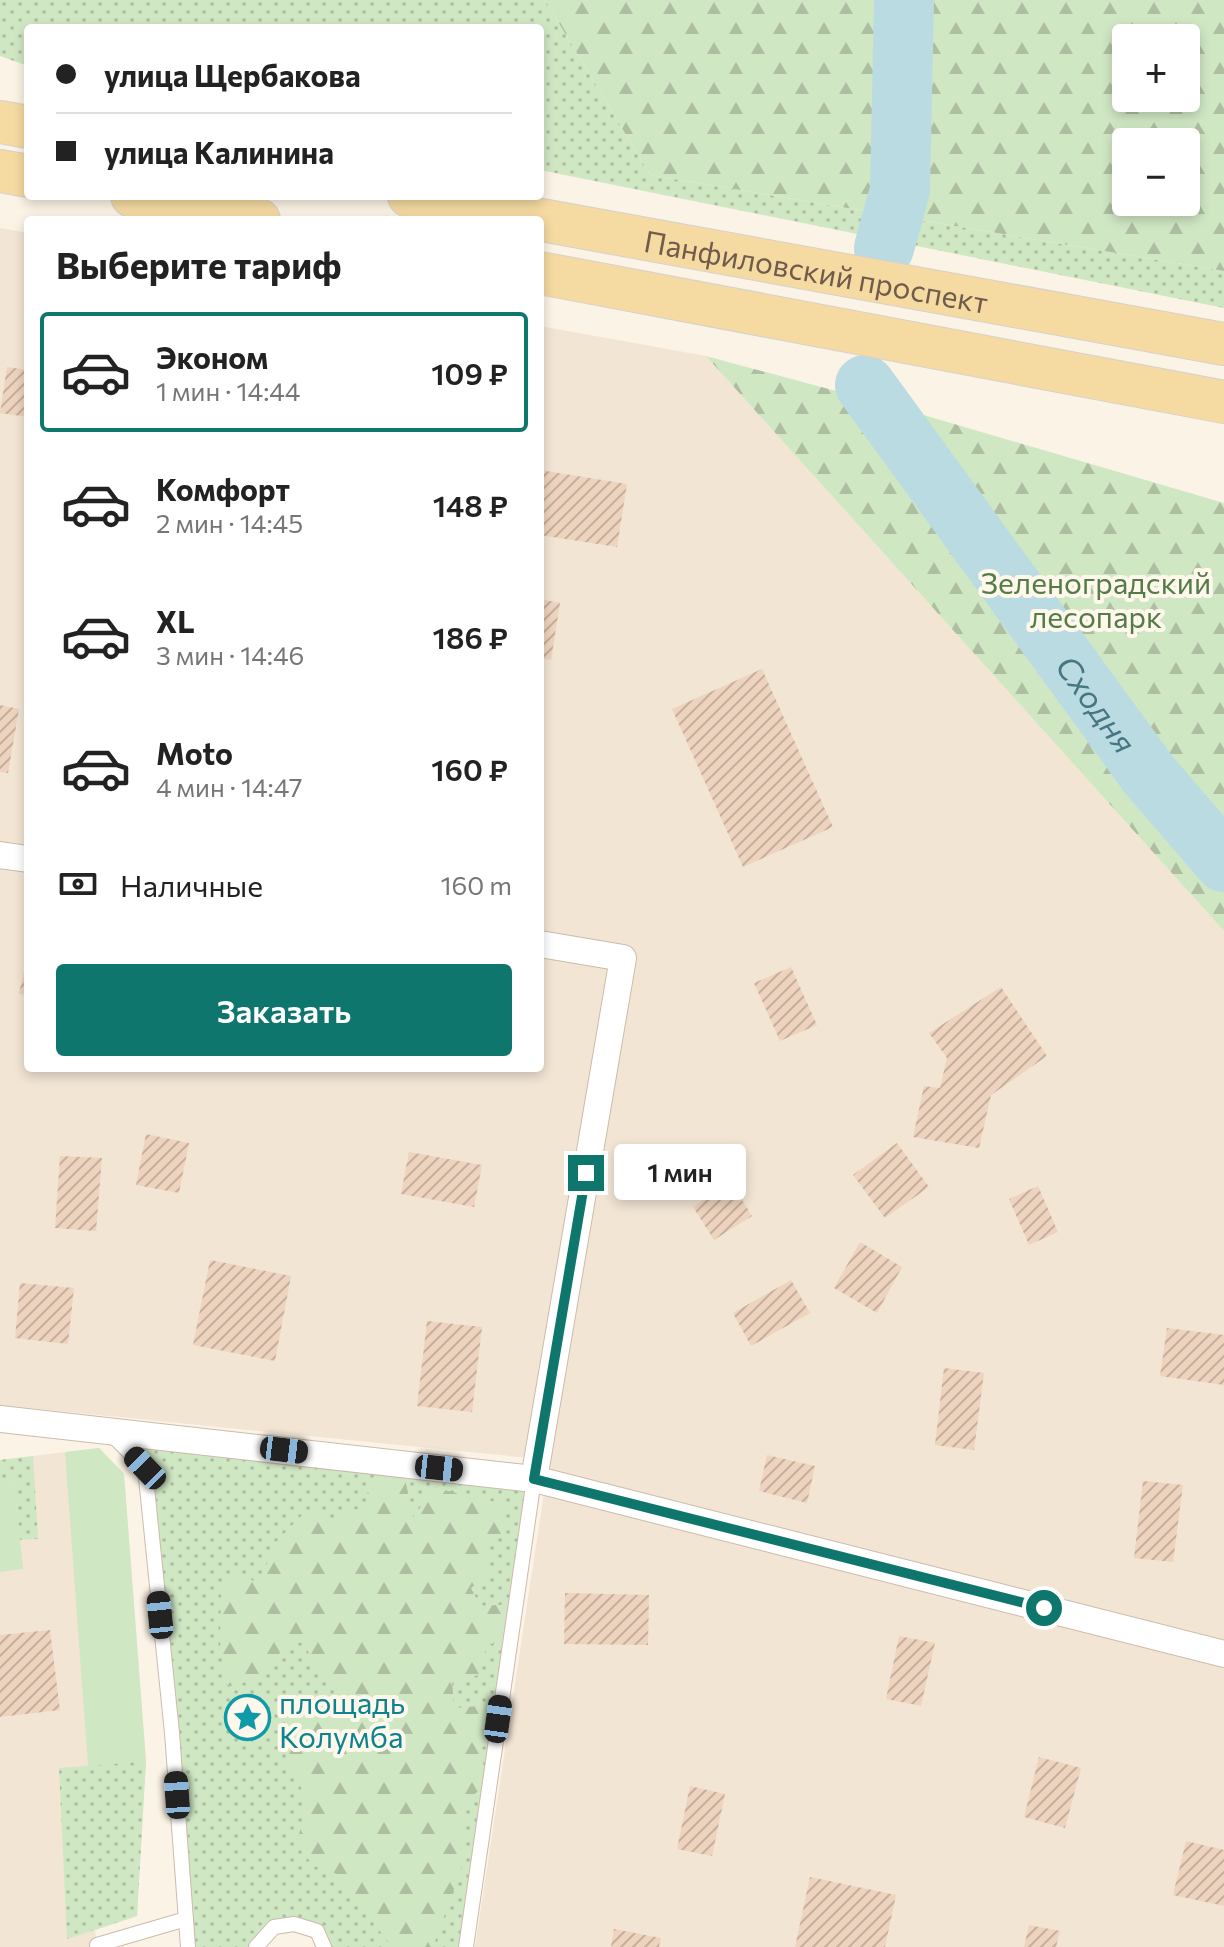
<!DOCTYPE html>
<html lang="ru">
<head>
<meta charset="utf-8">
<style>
	:root { --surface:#fff; --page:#f6f6f6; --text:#222; --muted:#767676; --line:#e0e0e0; --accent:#0f766e }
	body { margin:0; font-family:Commissioner,sans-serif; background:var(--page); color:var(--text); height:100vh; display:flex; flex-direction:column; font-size:30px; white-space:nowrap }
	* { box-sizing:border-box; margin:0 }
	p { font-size:26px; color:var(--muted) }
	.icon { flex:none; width:44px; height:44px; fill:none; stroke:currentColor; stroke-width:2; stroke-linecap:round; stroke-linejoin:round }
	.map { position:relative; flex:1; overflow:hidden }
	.panel { position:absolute; left:24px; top:216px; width:520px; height:856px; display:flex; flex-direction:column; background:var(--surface); border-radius:8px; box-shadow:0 4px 12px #0003 }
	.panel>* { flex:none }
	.top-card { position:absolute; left:24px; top:24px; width:520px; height:176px; border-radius:8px; box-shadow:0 4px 12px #0003; display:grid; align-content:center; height:176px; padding:0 32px; background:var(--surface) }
	.tools { position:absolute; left:1112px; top:24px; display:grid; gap:16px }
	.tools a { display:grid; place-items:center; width:88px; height:88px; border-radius:8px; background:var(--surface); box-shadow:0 4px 12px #0003; font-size:40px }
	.end { position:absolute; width:36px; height:36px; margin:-18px; border:10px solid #0f766e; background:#fff; box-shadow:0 0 0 4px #fff }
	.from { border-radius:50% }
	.bubble { position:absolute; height:56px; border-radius:8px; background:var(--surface); box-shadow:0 4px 12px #0003; font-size:26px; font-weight:600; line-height:56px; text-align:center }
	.car { position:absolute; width:24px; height:48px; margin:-24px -12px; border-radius:10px; box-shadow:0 0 6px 2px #0007; background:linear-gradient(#222 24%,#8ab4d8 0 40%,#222 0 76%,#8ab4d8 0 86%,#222 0) }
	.top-card b { display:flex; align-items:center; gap:28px; height:76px; font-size:30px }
	.top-card b+b { border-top:2px solid var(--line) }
	.top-card i { width:20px; height:20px; background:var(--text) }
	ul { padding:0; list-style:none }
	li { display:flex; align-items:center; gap:24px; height:120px; margin:0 16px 12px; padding:0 16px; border:4px solid transparent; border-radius:8px }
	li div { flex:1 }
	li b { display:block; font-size:30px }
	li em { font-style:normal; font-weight:600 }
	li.current { border-color:var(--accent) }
	li>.icon { width:72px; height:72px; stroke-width:1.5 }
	h2 { padding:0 32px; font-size:36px; line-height:96px }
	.pay { display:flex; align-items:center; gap:20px; height:88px; padding:0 32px; font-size:30px }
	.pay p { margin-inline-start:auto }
	.action { display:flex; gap:16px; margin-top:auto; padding:16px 32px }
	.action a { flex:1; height:92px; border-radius:8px; background:var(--accent); color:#fff; font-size:32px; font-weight:600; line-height:92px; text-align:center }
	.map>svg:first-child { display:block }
	.residential { fill:#f2e5d4 }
	.grass { fill:url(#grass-dots) }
	.forest { fill:url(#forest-firs); fill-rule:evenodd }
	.pitch { fill:#d0e7c4 }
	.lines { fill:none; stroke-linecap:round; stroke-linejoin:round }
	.river { stroke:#bbdbe3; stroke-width:60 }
	.building { fill:url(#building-hatch) }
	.lane-casing { stroke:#cbbbac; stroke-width:16 }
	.street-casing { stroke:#cbbbac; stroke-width:28 }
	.primary-casing { stroke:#d7d1cd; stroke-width:44 }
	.lane { stroke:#fff; stroke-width:14 }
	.street { stroke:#fff; stroke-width:26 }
	.primary { stroke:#f5daa1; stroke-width:42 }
	.route { stroke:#0f766e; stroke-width:10 }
	.labels { text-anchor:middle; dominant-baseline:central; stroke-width:8; stroke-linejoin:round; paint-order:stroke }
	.street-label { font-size:30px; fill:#715b4c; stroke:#fef7eb }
	.park-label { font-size:30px; fill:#547c47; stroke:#fef7eb }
	.culture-label { font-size:30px; fill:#0d838f; stroke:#fef7eb; text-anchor:start }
	.water-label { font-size:32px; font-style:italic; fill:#477683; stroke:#fef7eb }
</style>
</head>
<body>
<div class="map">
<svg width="1224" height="1947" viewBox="0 0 1224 1947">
	<defs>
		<pattern id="grass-dots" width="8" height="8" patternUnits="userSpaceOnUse" patternTransform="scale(2)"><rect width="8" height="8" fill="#d0e7c4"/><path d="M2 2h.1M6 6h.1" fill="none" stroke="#adbea1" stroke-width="1.8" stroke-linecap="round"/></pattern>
		<pattern id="forest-firs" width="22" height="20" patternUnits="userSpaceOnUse" patternTransform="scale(2)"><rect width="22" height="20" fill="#d0e7c4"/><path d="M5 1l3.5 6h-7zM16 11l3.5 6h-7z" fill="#adbea1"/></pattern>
		<pattern id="building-hatch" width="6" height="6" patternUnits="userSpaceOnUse" patternTransform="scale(2)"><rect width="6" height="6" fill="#eed4be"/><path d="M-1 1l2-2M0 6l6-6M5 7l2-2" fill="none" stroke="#c5af9d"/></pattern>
	</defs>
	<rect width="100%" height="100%" fill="#fbf3e5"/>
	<g class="residential">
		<path d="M0,228L28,233V1068H540V326L706,356L1224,931V1947H475L549,1460L0,1405Z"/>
		<path d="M99,1448L124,1474L146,1761L137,1916L95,1930L97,1947H0V1460Z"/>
	</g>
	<g class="grass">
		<path d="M0,0H545L650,175L1224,271V308L540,170V28H28V66L0,56Z"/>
		<path d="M109,1431L534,1479L467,1947H324L317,1931L274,1927L256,1947H188L145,1468Z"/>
		<path d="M33,1456L38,1539L20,1540L14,1481L0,1482V1460Z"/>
		<path d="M146,1761L137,1916L67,1939L59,1768Z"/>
	</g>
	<g class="forest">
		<path d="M545,0H1224V271L650,175ZM1126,38H1186V98H1126ZM1126,142H1186V202H1126Z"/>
		<path d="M706,356L910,411L1224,503V931Z"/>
		<path d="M384,1472L404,1475L414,1519L431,1487L503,1504V1531L488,1548L487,1575L471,1588L480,1606L514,1604L509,1639L487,1645L479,1675L452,1681L454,1708L480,1706L498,1719L477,1748L490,1782L463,1803L464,1861L433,1947H392L335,1873L314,1866L296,1845L308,1802C287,1756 272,1751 296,1701L316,1698L334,1716V1690L314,1668L305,1643L290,1642L256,1679L227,1687L220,1642L221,1594L238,1572L261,1585L272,1546L307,1510L333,1520L366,1505L369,1482Z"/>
	</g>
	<g class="pitch">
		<path d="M99,1448L124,1474L146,1761L88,1766L65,1452Z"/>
		<path d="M14,1481L23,1569L0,1572V1482Z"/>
	</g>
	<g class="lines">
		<g class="river">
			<path d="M884,248L900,190L904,0"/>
			<path id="s1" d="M865,385L1149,775L1224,862"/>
		</g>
	</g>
	<g class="building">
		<path d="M7,367L28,370V417L0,413Z"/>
		<path d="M540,470L627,484L617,547L540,535Z"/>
		<path d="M540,599L560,603L551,660L540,658Z"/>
		<path d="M762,669L833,827L743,867L672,709Z"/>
		<path d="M0,705L19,709L8,773L0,772Z"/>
		<path d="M27,959H28V995L19,994Z"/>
		<path d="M791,967L817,1025L780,1041L754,983Z"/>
		<path d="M1001,987L1047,1056L991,1095L979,1148L913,1137L924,1086L940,1088L947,1058L929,1033Z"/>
		<path d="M146,1134L189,1143L179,1193L136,1185Z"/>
		<path d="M897,1143L929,1187L885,1218L853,1175Z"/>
		<path d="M409,1152L482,1165L474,1207L401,1194Z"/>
		<path d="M60,1156L102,1158L96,1231L55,1228Z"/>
		<path d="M731,1182L752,1216L714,1240L693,1207Z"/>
		<path d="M1038,1186L1058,1232L1029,1245L1009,1199Z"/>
		<path d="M860,1242L902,1267L877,1313L834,1288Z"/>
		<path d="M210,1260L291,1276L275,1361L193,1345Z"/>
		<path d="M791,1280L810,1313L751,1346L733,1313Z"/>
		<path d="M20,1283L74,1288L68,1344L15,1338Z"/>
		<path d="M427,1321L482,1327L472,1412L417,1406Z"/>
		<path d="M1167,1328L1224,1335V1385L1160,1376Z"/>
		<path d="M944,1368L984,1373L974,1450L935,1445Z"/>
		<path d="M767,1455L815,1466L807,1503L759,1491Z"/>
		<path d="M1143,1481L1183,1485L1173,1562L1134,1558Z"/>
		<path d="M565,1593L649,1595L648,1645L564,1644Z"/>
		<path d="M50,1630L60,1710L0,1717V1635Z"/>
		<path d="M899,1636L935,1643L921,1706L886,1699Z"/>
		<path d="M1039,1757L1081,1768L1065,1828L1024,1817Z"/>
		<path d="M690,1786L725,1794L712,1856L677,1849Z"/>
		<path d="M1186,1841L1224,1850V1906L1173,1895Z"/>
		<path d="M810,1877L896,1895L885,1947H795Z"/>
		<path d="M1029,1925L1060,1931L1056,1947H1024Z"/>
		<path d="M614,1929L661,1938L659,1947H611Z"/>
	</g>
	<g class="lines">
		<defs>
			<g id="lane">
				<path d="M112,1435L145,1468L172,1733L188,1947"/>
				<path d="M97,1945L186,1919"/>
				<path d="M256,1947L274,1927L294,1924L317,1931L324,1947"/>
				<path d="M466,1947L534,1479"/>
			</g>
			<g id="street">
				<path d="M0,855L28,859"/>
				<path d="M0,1419L534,1479L1224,1654"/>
				<path d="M534,1479L623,958L540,944"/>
			</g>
			<g id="primary">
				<path d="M0,122L28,127"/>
				<path d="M0,171L28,176"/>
				<path d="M132,196L259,220"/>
				<path id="s2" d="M409,196L1224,344"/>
				<path d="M540,273L1224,402"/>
			</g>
		</defs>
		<use href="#lane" class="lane-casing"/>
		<use href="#street" class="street-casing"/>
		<use href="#primary" class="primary-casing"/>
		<use href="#lane" class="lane"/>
		<use href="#street" class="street"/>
		<use href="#primary" class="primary"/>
	</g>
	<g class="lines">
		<path class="route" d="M586,1173L534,1479L1044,1608"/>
	</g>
	<defs>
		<symbol id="sight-ring" viewBox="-11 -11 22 22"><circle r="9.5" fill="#fef7eb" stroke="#0f9aa8" stroke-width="1.5"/><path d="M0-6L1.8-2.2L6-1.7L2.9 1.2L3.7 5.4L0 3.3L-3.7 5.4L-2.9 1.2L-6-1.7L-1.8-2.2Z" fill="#0f9aa8"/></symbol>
	</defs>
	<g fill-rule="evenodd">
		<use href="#sight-ring" x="222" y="1692" width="51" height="51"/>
	</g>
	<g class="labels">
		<g class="street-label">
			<text stroke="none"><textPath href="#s2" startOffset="414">Панфиловский проспект</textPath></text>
		</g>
		<g class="park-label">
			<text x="1096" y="581">Зеленоградский<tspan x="1096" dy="34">лесопарк</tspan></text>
		</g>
		<g class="culture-label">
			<text x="279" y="1701">площадь<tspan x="279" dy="34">Колумба</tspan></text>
		</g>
		<g class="water-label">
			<text stroke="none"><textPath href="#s1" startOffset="394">Сходня</textPath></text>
		</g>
	</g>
</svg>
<div class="tools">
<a>+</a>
<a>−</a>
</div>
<i class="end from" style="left:1044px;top:1608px"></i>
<i class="end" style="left:586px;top:1173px"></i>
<div class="bubble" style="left:614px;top:1144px;width:132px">1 мин</div>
<i class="car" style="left:284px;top:1450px;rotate:97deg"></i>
<i class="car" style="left:145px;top:1468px;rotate:316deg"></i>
<i class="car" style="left:439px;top:1468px;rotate:96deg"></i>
<i class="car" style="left:160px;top:1615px;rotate:354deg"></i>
<i class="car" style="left:498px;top:1719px;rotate:8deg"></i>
<i class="car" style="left:177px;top:1795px;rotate:356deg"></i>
<div class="top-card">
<b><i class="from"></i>улица Щербакова</b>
<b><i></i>улица Калинина</b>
</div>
<section class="panel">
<h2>Выберите тариф</h2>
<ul>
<li class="current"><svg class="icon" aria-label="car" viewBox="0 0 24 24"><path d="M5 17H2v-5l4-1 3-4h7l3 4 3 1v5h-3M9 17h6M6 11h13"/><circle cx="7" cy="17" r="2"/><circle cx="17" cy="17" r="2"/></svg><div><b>Эконом</b><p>1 мин · 14:44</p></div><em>109 ₽</em></li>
<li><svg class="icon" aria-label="car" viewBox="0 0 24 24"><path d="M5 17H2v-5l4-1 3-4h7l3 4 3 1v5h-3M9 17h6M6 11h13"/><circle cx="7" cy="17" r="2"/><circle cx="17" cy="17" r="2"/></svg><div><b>Комфорт</b><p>2 мин · 14:45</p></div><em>148 ₽</em></li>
<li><svg class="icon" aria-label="car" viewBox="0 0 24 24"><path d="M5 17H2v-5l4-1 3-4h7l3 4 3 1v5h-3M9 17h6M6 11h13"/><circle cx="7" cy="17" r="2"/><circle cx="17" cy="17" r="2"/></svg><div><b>XL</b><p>3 мин · 14:46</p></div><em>186 ₽</em></li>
<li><svg class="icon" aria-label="car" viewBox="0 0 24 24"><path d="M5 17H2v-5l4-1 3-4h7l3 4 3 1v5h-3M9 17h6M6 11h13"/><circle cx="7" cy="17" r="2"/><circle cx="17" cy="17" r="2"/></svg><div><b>Moto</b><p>4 мин · 14:47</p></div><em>160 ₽</em></li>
</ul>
<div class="pay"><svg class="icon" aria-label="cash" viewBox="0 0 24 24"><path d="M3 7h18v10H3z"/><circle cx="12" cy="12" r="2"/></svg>Наличные<p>160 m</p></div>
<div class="action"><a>Заказать</a></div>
</section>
</div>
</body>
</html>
